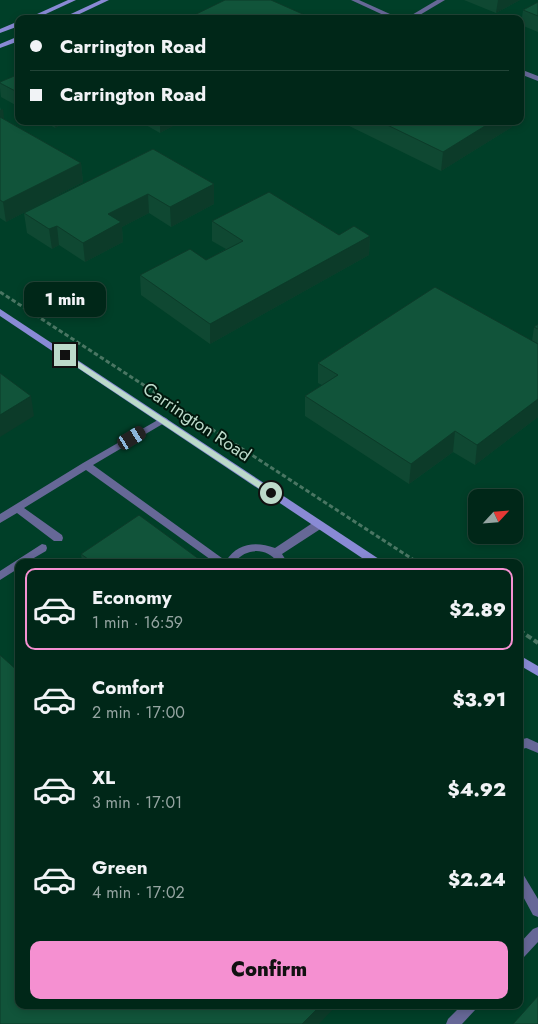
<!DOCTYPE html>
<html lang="en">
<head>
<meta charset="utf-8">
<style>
	:root { --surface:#002718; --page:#0a2f21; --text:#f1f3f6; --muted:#95a5a2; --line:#224437; --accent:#f590d1 }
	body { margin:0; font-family:Jost,sans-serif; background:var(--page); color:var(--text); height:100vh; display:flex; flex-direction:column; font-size:19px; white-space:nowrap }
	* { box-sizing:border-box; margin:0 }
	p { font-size:16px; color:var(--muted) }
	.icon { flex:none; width:28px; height:28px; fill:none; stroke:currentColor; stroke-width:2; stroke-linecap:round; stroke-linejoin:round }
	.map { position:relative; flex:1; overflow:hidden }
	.sheet { position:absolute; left:15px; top:559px; width:508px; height:450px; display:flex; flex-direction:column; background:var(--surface); border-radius:10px; box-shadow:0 2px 8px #0003,0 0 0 1px var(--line) }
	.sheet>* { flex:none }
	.banner { position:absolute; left:15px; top:15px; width:509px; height:110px; border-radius:10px; box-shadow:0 2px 8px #0003,0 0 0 1px var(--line); display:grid; align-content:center; height:110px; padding:0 15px; background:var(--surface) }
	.needle { width:32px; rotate:64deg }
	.tools { position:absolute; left:468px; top:489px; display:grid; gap:10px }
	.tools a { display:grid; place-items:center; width:55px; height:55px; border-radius:10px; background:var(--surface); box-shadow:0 2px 8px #0003,0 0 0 1px var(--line); font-size:25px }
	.end { position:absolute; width:22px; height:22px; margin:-11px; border:6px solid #bcdaca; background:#111; box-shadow:0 0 0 2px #111 }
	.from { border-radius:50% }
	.bubble { position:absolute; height:35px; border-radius:10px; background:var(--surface); box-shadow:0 2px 8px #0003,0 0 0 1px var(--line); font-size:16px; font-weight:800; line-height:35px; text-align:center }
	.car { position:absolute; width:15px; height:30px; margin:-15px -8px; border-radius:6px; box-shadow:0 0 4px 1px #0007; background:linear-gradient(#222 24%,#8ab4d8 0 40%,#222 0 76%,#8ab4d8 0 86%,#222 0) }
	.banner b { display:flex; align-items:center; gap:18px; height:48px; font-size:19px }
	.banner b+b { border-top:1px solid var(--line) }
	.banner i { width:12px; height:12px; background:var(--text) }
	ul { padding:9px 0 0; list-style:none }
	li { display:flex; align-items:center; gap:15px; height:82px; margin:0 10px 8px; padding:0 5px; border:2px solid transparent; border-radius:10px }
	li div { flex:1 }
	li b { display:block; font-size:19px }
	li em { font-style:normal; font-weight:800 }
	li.active { border-color:var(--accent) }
	li>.icon { width:45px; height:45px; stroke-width:1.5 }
	.button { display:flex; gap:10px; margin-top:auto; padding:10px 15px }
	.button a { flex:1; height:58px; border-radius:10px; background:var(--accent); color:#111; font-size:20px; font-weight:800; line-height:58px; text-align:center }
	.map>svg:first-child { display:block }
	.built { fill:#003f28; fill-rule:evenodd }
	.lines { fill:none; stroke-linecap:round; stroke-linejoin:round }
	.path-far1 { stroke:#4a7663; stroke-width:3; stroke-dasharray:4.5 2.5; stroke-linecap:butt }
	.path { stroke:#4a7663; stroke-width:4; stroke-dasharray:6 3; stroke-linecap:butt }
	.lane { fill:#666897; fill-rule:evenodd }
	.street { fill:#666897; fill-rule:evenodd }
	.secondary { fill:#898ad5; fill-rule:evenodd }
	.wall { fill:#0f4832 }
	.shaded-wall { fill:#0c3b29 }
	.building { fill:#11543a; stroke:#0c3b29 }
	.route { fill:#bcdaca }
	.labels { text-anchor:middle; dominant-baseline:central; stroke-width:4; stroke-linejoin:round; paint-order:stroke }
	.street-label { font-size:18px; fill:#bcdaca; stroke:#01180d }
</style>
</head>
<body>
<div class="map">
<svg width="538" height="1024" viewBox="0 0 538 1024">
	<rect width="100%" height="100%" fill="#003420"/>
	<path class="built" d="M0,0H538V1024H0ZM19,19H520V121H19ZM476,498H514V535H476ZM19,562H519V1005H19Z"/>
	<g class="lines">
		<path class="path-far1" d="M0,292L417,562"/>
		<path class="path" d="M519,630L538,643"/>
		<g class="lane">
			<path d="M437,0H445L413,19H405Z"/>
			<path d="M163,417L166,418L168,420L166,422L93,465L226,561C237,543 256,541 275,548L314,522H322L323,525L322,528L282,554L287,562H277C267,547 245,548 235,562H214L86,470L24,508L62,535L63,538L62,541H54L17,513L0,523V514L83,463Z"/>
			<path d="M42,544L46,545L47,548L46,551L27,562H19V568L0,580V571Z"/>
			<path d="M527,738L538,743V753L526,748L519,750V740Z"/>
			<path d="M519,872L523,874L538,899V917L533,915L519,889Z"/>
			<path d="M538,927V942L524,957L519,959V944L533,929Z"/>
			<path d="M462,1005H478L476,1009L462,1024H446L448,1019Z"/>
		</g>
		<g class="street">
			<path d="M351,0H359L401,19H392Z"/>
			<path d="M520,69L538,76V81L520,74Z"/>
		</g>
		<g class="secondary">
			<path d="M68,0H76L35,19H26Z"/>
			<path d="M101,0H109L69,19H60Z"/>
			<path d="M19,21V26L0,33V29Z"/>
			<path d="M19,36V41L0,48V44Z"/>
			<path d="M0,309L379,559L380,562H368L0,316Z"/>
			<path d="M519,655L538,666V676L519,665Z"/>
		</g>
	</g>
	<g class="wall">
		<path d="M464,0H520L496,13Z"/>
		<path d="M538,2V32L521,25L523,10Z"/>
		<path d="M19,74V107L1,97L0,88V82Z"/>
		<path d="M0,107L4,119L81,163L83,182L6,222L0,218Z"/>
		<path d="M44,121H68L55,128Z"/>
		<path d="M139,121H182L160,133Z"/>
		<path d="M339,121H513L512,127L441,171Z"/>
		<path d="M153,149L214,204L171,227L149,213L122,227L123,242L85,262L59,245L52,249L27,233L24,213Z"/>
		<path d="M212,221L339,235L370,236L369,255L210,344L141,295L140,275L206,260L226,249L212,241Z"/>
		<path d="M538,324V417L475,465L453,452L409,484L305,416V396L322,385L318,383V363L532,341L534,327Z"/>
		<path d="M81,554L203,562H82Z"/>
	</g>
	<g class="shaded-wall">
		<path d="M498,0H520L496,13Z"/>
		<path d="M3,109L5,127L0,130V110Z"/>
		<path d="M54,121H68L55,128Z"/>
		<path d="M160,121H182L160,133Z"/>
		<path d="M493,121H513L512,127L441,171L443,152Z"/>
		<path d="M81,163L83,182L6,222L3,202Z"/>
		<path d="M214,184V204L171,227L170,207Z"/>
		<path d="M148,194L149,213L122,227L123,242L85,262L83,243L108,214Z"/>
		<path d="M57,226L59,245L52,249L49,229Z"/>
		<path d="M370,236L369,255L210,344V324Z"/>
		<path d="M31,396L34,416L0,437V415Z"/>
		<path d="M538,399V417L475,465L477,445Z"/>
		<path d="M455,431L453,452L409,484L411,464Z"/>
		<path d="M321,1005H337L319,1024H302Z"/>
	</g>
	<g class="building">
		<path d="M225,0H271L314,19H186Z"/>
		<path d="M538,2V16L523,10Z"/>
		<path d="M19,74V93L0,83V82Z"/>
		<path d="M0,117L81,163L3,202L0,200Z"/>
		<path d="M379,121H493L443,152Z"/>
		<path d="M153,149L214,184L170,207L148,194L108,214L121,222L83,243L57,226L49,229L24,213Z"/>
		<path d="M269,192L339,235L354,226L370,236L210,324L140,275L190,249L206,260L243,241L212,221Z"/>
		<path d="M435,287L538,344V399L477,445L455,431L411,464L305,396L338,375L318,363Z"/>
		<path d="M538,324V329L534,327Z"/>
		<path d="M0,373L31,396L0,415Z"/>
		<path d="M139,515L203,562H92L81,554Z"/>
		<path d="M0,655L19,672V1005H321L302,1024H0Z"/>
		<path d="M538,996V1024H513Z"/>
	</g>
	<path class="route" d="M65,353L274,491V495H269L62,357L61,355Z"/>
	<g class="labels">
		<g class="street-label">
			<text transform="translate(197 422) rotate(34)">Carrington Road</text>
		</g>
	</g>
</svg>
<div class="tools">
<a><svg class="needle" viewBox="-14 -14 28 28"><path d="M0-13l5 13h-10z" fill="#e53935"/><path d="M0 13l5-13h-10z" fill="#95a5a2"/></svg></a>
</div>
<i class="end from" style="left:271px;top:493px"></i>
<i class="end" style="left:65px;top:355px"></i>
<div class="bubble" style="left:24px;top:282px;width:82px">1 min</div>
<i class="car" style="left:132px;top:438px;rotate:59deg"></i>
<div class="banner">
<b><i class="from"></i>Carrington Road</b>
<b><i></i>Carrington Road</b>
</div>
<section class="sheet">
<ul>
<li class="active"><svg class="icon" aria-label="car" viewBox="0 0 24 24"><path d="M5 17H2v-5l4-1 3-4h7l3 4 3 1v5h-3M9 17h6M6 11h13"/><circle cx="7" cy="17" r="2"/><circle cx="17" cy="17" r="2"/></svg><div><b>Economy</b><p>1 min · 16:59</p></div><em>$2.89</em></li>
<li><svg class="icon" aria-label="car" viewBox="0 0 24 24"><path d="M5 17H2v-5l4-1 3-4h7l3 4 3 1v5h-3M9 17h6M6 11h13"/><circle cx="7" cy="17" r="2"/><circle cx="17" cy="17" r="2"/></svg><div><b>Comfort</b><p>2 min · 17:00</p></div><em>$3.91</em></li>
<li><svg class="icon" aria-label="car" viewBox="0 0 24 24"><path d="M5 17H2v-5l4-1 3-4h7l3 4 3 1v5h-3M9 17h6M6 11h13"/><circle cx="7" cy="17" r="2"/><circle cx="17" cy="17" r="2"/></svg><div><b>XL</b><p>3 min · 17:01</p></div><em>$4.92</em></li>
<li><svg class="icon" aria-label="car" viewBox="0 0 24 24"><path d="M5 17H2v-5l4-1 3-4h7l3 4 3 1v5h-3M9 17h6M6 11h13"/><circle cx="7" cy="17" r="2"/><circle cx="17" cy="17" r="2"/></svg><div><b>Green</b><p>4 min · 17:02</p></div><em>$2.24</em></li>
</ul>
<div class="button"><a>Confirm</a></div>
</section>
</div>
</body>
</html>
